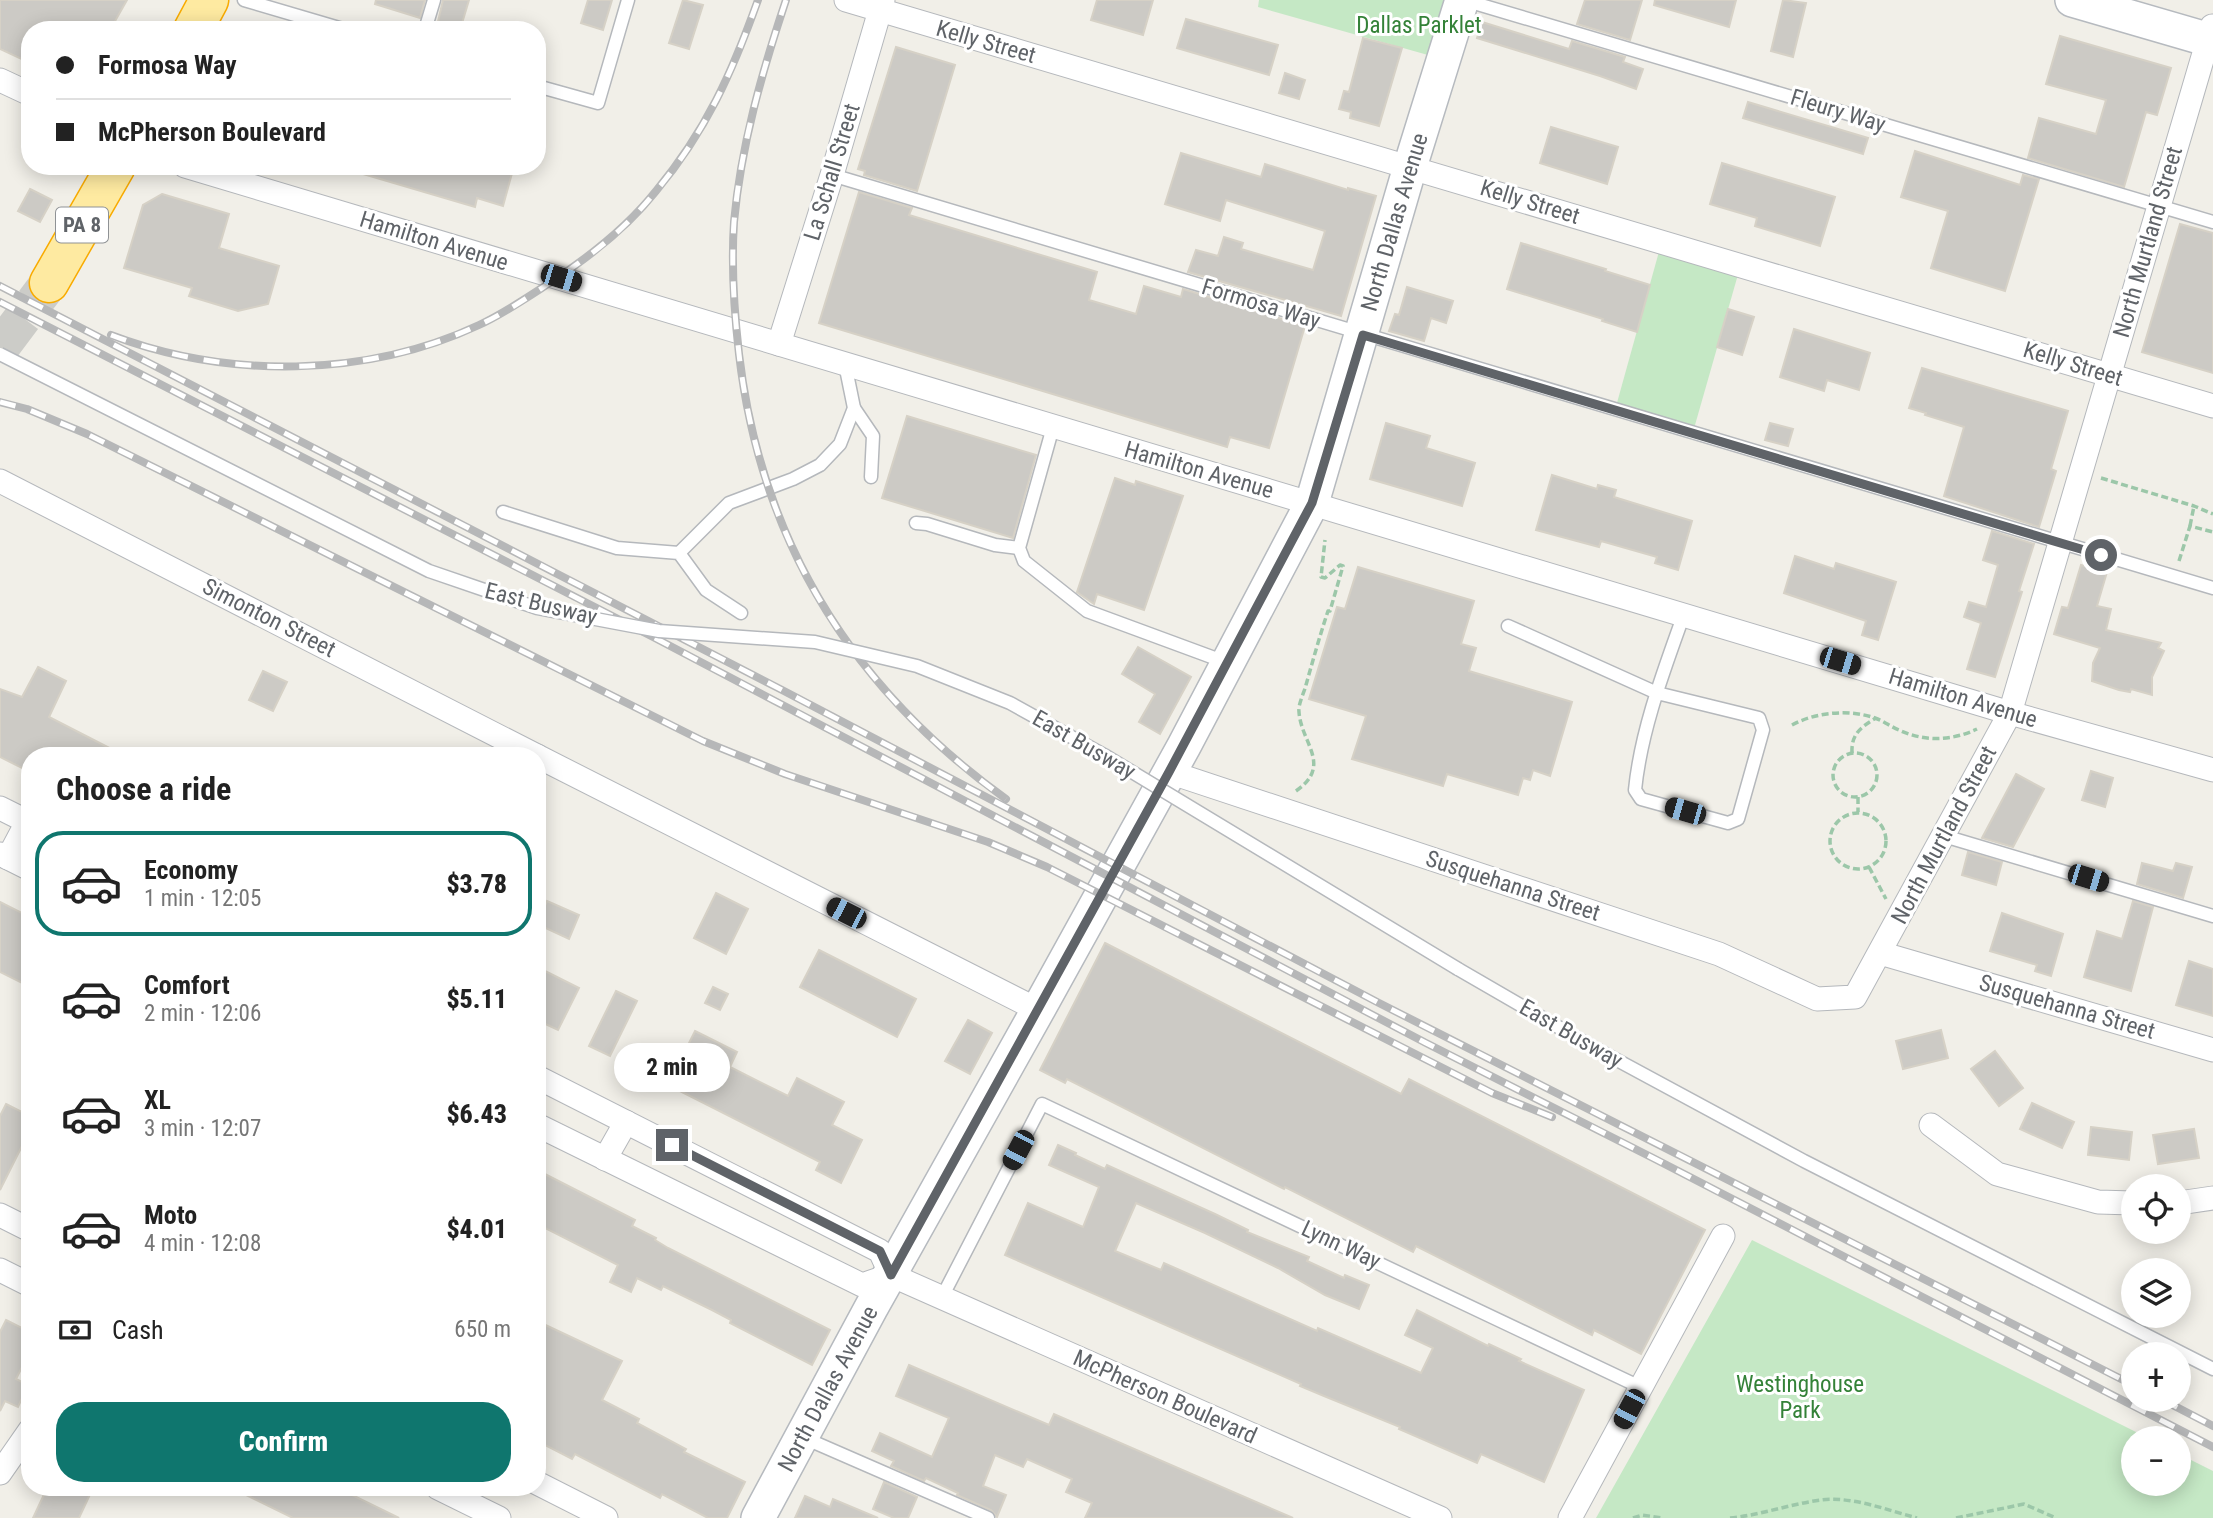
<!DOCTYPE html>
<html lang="en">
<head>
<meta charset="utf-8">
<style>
	:root { --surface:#fff; --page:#f2f2f2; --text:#222; --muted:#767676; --line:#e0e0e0; --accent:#0f766e }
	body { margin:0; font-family:"Roboto Condensed",sans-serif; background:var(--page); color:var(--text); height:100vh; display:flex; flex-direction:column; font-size:26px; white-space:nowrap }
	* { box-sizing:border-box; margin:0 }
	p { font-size:23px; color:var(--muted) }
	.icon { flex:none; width:38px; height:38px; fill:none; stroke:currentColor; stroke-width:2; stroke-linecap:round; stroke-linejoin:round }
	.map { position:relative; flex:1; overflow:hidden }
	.details { position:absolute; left:21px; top:747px; width:525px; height:749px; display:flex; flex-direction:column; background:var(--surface); border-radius:28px; box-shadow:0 4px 18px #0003 }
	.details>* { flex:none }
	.banner { position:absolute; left:21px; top:21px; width:525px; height:154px; border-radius:28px; box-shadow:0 4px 18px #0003; display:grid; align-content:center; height:154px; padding:0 35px; background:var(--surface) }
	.buttons { position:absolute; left:2121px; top:1174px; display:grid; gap:14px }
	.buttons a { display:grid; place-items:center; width:70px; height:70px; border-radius:50%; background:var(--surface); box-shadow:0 4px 18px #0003; font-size:35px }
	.end { position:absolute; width:32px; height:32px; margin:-16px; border:9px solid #5f6368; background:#fff; box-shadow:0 0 0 4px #fff }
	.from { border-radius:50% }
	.bubble { position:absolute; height:49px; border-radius:24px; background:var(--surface); box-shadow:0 4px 18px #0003; font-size:23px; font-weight:800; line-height:49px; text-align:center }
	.car { position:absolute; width:21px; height:42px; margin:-21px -10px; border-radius:9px; box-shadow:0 0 5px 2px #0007; background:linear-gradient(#222 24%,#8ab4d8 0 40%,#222 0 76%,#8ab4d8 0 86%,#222 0) }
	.banner b { display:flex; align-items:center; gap:24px; height:66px; font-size:26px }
	.banner b+b { border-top:2px solid var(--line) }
	.banner i { width:18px; height:18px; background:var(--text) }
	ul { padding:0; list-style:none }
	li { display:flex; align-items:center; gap:21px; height:105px; margin:0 14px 10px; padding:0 21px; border:4px solid transparent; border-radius:28px }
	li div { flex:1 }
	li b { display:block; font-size:26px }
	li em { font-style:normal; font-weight:800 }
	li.active { border-color:var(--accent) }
	li>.icon { width:63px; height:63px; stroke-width:1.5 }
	h2 { padding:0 35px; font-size:32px; line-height:84px }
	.pay { display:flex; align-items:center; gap:18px; height:77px; padding:0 35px; font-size:26px }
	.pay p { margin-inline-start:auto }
	.action { display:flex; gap:14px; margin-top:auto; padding:14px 35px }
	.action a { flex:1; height:80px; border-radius:28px; background:var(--accent); color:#fff; font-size:28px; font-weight:800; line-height:80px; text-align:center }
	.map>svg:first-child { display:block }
	.green { fill:#c5e8c5 }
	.building { fill:#cccac5; stroke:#d6d1c6; stroke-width:2 }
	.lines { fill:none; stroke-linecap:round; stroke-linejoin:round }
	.trunk-tunnel { stroke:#ccccc8; stroke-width:38; stroke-dasharray:38 19; stroke-linecap:butt }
	.service-casing { stroke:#b5b8bc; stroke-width:15 }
	.minor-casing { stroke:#b5b8bc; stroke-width:25 }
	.secondary-casing { stroke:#b6babf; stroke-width:36 }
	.trunk-casing { stroke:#f9ab00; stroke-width:41 }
	.path { stroke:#9cc7a9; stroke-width:3.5; stroke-dasharray:7 3.5; stroke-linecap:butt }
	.service { stroke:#fff; stroke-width:12 }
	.minor { stroke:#fff; stroke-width:23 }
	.secondary { stroke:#fff; stroke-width:33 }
	.trunk { stroke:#feeaa1; stroke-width:38 }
	.rail-casing { stroke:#b6b7b8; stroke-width:8 }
	.rail { stroke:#fff; stroke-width:5; stroke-dasharray:16; stroke-linecap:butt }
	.service-bridge-casing { stroke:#b5b8bc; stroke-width:15; stroke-linecap:butt }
	.service-bridge { stroke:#fff; stroke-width:12 }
	.route { stroke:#5f6368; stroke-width:9 }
	.labels { text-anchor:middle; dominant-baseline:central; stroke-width:6; stroke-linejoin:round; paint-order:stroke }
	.shield { fill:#fff; stroke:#8f9295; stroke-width:2 }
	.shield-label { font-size:21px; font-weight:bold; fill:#5f6368 }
	.park-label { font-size:23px; fill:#348238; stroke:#fff }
	.street-label { font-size:23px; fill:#5f6368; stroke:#fff }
</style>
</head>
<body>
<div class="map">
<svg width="2213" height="1518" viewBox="0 0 2213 1518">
	<rect width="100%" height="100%" fill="#f1efe8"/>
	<g class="green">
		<path d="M1259,0H1452L1435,57L1258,7Z"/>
		<path d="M1660,248L1739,271L1693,432L1615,410Z"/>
		<path d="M1752,1240L2148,1438H2133V1484H2179V1454L2213,1471V1518H1596Z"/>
	</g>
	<g class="building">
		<path d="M0,0H127L110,30H30V63L0,49Z"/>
		<path d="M376,0H425L420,18L375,4Z"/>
		<path d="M443,0H469L460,30H436Z"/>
		<path d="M588,0H612L603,30L581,23Z"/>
		<path d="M683,0L703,5L689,49L669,43Z"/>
		<path d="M1097,0H1153L1143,35L1091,20Z"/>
		<path d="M1585,0H1642L1630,40L1577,24Z"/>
		<path d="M1655,0H1736L1729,27L1654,5Z"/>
		<path d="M1783,0L1806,3L1793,57L1771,51Z"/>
		<path d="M1186,19L1278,45L1269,75L1177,48Z"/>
		<path d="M1482,22L1569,49L1572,41L1625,57L1623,62L1643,69L1636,89L1600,76L1477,38Z"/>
		<path d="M2060,36L2171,68L2157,115L2146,112L2124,187L2028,158L2039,118L2096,134L2106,100L2046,84Z"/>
		<path d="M1363,38L1402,48L1379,126L1350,118L1351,112L1339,109L1344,91L1349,92Z"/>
		<path d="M896,47L955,65L917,191L864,175L865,171L858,169Z"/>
		<path d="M1285,73L1305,80L1299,99L1279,93Z"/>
		<path d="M1748,102L1868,138L1863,154L1743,118Z"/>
		<path d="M1551,127L1618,147L1607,184L1540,163Z"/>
		<path d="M1915,151L2020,185L2023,175L2039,179L2005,291L1931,268L1948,211L1901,197Z"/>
		<path d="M1181,153L1261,177L1265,164L1348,190V188L1376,196L1341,316L1188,272L1196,250L1218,256L1224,237L1243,243L1241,249L1313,270L1325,231L1226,200L1220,221L1165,204Z"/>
		<path d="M1722,163L1835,197L1820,246L1755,226L1757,218L1710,204Z"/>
		<path d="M354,166H514L503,206L477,198L475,207L353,171Z"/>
		<path d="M30,189L52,200L40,222L18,211Z"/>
		<path d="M859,192L912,208L909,215L1097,272L1089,300L1136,314L1144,286L1181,297L1183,289L1305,326L1269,448L1230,437L1227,447L819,323Z"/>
		<path d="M162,194L229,214L219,248L279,266L268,304L238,311L189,296L192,288L124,268L143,205Z"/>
		<path d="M2180,224L2213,233V373L2142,352Z"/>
		<path d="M1521,243L1606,269L1605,271L1650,285L1637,332L1602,321L1603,319L1507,289Z"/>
		<path d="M1407,287L1453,301L1446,323L1431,318L1424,341L1389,331L1395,314L1399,315Z"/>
		<path d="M1728,309L1754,317L1742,355L1717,347Z"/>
		<path d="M1794,329L1870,353L1859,390L1827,380L1824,391L1780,377Z"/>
		<path d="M1922,368L2068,411L2051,469L2056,471L2039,527L1944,496L1964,427L1925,415L1926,413L1909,408Z"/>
		<path d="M907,416L1036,455L1013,538L882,498Z"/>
		<path d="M1386,423L1430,436L1426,448L1475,463L1462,506L1370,479Z"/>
		<path d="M1770,423L1793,429L1788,446L1765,440Z"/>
		<path d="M1552,475L1597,489L1598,485L1616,490L1614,497L1692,521L1678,570L1655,563L1657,557L1601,541L1599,547L1536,530Z"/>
		<path d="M1115,478L1135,485L1136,481L1183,496L1144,610L1097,594L1094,604L1077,592Z"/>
		<path d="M1992,531L2034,544L2019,591L2022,592L1995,677L1967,669L1981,623L1964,617L1969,602L1986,607L1998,565L1983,560Z"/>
		<path d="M1795,556L1834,569L1836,563L1896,582L1878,640L1862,635L1866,621L1784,593Z"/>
		<path d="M2081,565L2107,572L2097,606L2111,609L2106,630L2161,643L2158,648L2164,651L2152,677V695L2131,689L2130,692L2119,690L2092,681L2093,663L2100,648L2054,634L2062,607L2068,608Z"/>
		<path d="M1358,567L1474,601L1461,644L1476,648L1469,671L1572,702L1550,776L1533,770L1530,780L1523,778L1518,795L1447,774L1443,786L1352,759L1366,716L1309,699L1337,607L1345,609Z"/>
		<path d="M1138,647L1191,677L1160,734L1139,722L1155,694L1122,674Z"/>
		<path d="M38,667L66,681L49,717L125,756H30L24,769L0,757V689L22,697Z"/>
		<path d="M263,671L287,682L273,711L249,700Z"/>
		<path d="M2091,771L2113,778L2105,807L2082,800Z"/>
		<path d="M2016,774L2044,789L2013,847L1982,838Z"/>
		<path d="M1968,852L2002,862L1996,885L1962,875Z"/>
		<path d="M2142,863L2173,871L2176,863L2192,867L2183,898L2137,884Z"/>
		<path d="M716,893L748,909L726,954L694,938Z"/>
		<path d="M547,901L579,915L569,939L537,924Z"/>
		<path d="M2133,901L2153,907L2131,991L2084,977L2097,931L2122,939Z"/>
		<path d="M0,902L30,917V987L0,972Z"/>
		<path d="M2002,913L2063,934L2051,976L2035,971L2037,965L1990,951Z"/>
		<path d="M1105,943L1401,1094L1409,1079L1705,1230L1641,1354L1594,1330L1592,1335L1416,1246L1413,1252L1285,1187L1284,1189L1067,1079L1065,1083L1040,1070Z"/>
		<path d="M819,950L916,999L897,1037L800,987Z"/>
		<path d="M2189,961L2213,969V1016L2176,1005Z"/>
		<path d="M537,967L579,988L558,1030L537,1020Z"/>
		<path d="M713,987L728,994L720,1010L705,1003Z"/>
		<path d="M616,991L637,1001L610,1056L589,1046Z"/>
		<path d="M968,1020L992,1033L970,1074L945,1061Z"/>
		<path d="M1941,1030L1948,1058L1903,1069L1896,1041Z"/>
		<path d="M695,1031L737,1052L730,1067L788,1096L797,1078L844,1102L832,1125L862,1140L841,1183L816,1170L820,1162L668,1085Z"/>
		<path d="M1995,1051L2023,1088L1999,1106L1971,1069Z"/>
		<path d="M2032,1103L2074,1122L2062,1148L2020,1129Z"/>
		<path d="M6,1104L30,1116V1130L0,1190V1116Z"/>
		<path d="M2091,1127L2132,1132L2129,1160L2088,1155Z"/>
		<path d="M2194,1129L2199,1158L2158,1164L2153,1135Z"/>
		<path d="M1058,1145L1076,1153L1075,1155L1105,1169L1107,1165L1215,1214L1248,1230L1247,1232L1309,1257L1307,1261L1344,1278L1345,1275L1369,1285L1359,1309L1325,1295L1278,1268L1205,1233L1136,1203L1115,1251L1161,1270L1164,1263L1317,1331L1318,1328L1421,1373L1433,1348L1405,1335L1417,1310L1488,1346L1489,1344L1521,1359L1519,1361L1584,1390L1544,1482L1481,1454L1477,1463L1399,1429L1400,1427L1324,1396L1300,1386L1301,1384L1005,1255L1028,1203L1083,1227L1099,1187L1049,1165Z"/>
		<path d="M537,1170L635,1220L632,1226L656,1238L655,1240L668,1248L830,1330L812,1365L730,1323L731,1320L712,1310L663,1286L661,1290L637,1278L631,1292L610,1282L618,1265L537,1224Z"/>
		<path d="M6,1320L30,1332V1351L16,1379L28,1385L18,1407L5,1401L0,1411V1332Z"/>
		<path d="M537,1321L622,1361L602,1400L639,1419L637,1423L686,1449L684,1452L745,1482L727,1518H708L662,1494L660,1498L575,1454L572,1459L537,1441Z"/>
		<path d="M909,1365L1049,1425L1054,1414L1293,1518H1085L1092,1503L1066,1492L1072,1479L1027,1459L1023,1467L995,1455L983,1486L1006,1495L997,1517L991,1510L957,1495L958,1493L926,1478L924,1481L891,1466L894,1461L872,1451L880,1433L932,1457L949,1418L896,1396Z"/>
		<path d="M884,1482L917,1497L908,1518H894L873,1509Z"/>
		<path d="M47,1488H93L79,1518H33Z"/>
		<path d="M232,1488H338L399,1518H293Z"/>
		<path d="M805,1496L830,1507L833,1499L878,1518H795Z"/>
	</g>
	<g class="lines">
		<path class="trunk-tunnel" d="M0,348L49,283"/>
		<defs>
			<g id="service">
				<path d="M244,0L346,30"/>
				<path d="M1464,0L2213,222"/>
				<path d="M425,30L434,0"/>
				<path d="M537,86L598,103L628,0"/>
				<path d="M832,175L2213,588"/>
				<path d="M854,408L873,436L871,477"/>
				<path d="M1053,427L1019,548L1024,561L1087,611L1228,663"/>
				<path d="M503,512L617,548L679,553L706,590L741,613"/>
				<path d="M916,523L927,524L995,545L1019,548"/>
				<path d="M679,553L729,503L793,479L820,465L840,444L854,408L845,364"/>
				<path d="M1508,626L1657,693L1759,718L1763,730L1738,819L1728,823L1641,799L1635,790C1641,730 1664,670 1684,614"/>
				<path d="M1944,836L2213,916"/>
				<path d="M1458,969L1591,1046L1804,1161L2213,1369"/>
				<path d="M941,1299L1042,1104L1640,1387"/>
				<path d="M802,1437L988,1518"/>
			</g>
			<g id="minor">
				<path d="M846,0L2213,406"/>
				<path d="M0,80L30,94"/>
				<path d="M185,166L2010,713L2213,770"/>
				<path d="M779,344L832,175L883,0"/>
				<path d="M0,481L537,756"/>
				<path d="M537,756L1038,1010"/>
				<path d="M1169,772L1719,954L1817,999L1855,997L2010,713L2212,26"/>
				<path d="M0,808L30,823"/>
				<path d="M0,854L30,869"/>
				<path d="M8,858L27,822"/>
				<path d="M1880,953L2213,1050"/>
				<path d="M537,1077L880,1251L891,1275L1440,1518"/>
				<path d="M537,1125L862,1285L891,1275"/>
				<path d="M1931,1125L1997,1174L2098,1202L2133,1203"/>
				<path d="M605,1159L626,1122"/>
				<path d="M2179,1203L2213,1198"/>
				<path d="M0,1215L30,1230"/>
				<path d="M0,1270L30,1285"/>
				<path d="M0,1473L30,1430"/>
				<path d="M537,1483L606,1518"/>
				<path d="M438,1488L499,1518"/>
				<path d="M1570,1518L1723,1236"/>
			</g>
			<g id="secondary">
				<path d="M2072,0L2213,41"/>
				<path id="s1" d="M758,1518L871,1308L1038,1010L1184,746L1312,503L1410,167L1462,0"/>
			</g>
			<g id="trunk">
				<path d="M193,30L209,0"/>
				<path d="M49,283L116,166"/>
			</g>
		</defs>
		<use href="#service" class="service-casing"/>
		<use href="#minor" class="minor-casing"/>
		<use href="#secondary" class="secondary-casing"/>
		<use href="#trunk" class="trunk-casing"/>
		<g class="path">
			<path d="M2101,478L2194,506L2213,514"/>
			<path d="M2190,526L2194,506"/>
			<path d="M2179,561L2190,526L2213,532"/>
			<path d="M1792,725C1816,712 1849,709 1875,718C1884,721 1891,727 1899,730C1924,742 1952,741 1977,729"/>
			<circle cx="1855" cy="775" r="22"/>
			<path d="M1852,753C1851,734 1861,727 1876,718"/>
			<path d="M1296,791C1333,765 1301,743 1299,712C1298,704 1304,693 1306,685C1313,660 1320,635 1328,611H1330L1343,566L1340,565L1325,578L1321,577L1325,540"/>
			<path d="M1858,797V812"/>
			<circle cx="1858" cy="841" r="28"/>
			<path d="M1869,867L1886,899"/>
			<path d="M1633,1518L1642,1515L1663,1518"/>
			<path d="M1730,1518C1761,1515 1790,1504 1821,1500C1852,1496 1887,1510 1917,1518"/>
			<path d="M1956,1518L2024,1504L2056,1518"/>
		</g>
		<use href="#service" class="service"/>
		<use href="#minor" class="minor"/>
		<use href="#secondary" class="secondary"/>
		<use href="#trunk" class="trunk"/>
		<defs>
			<g id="rail">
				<path d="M786,0C762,72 741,145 734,222C731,266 734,310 739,354C761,543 853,689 1006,799"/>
				<path d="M0,286L784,691L1379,1003L2133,1385"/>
				<path d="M0,302L655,638L1426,1043L1653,1158L2213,1447"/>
				<path d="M111,335C227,379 366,378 479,325C503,314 525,299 548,284C588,258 626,229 656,191C706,131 732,73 758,0"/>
				<path d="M0,402L27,409L87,434L703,741L785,774L988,842L1047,867L1492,1093L1552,1117"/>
				<path d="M2163,1400L2213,1426"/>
			</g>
		</defs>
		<use href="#rail" class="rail-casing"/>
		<use href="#rail" class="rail"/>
		<defs>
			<path id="service-bridge" d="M0,354L429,571L537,608L659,631L815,642L917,666L1010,703L1104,755L1458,969"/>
		</defs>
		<use href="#service-bridge" class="service-bridge-casing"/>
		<use href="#service-bridge" class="service-bridge"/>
	</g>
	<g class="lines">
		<path class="route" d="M672,1145L880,1251L891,1275L1169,772L1312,503L1363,335L2101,555"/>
	</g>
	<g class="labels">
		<rect class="shield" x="56" y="207.5" width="52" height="35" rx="5"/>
		<g class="shield-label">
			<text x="82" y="225">PA 8</text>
		</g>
		<g class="park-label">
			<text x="1419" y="25">Dallas Parklet</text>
			<text x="1800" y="1384">Westinghouse<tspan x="1800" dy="26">Park</tspan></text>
		</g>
		<g class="street-label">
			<text transform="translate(986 42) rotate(16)">Kelly Street</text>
			<text transform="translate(1838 111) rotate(17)">Fleury Way</text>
			<text transform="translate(832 172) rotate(-73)">La Schall Street</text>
			<text transform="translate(1530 202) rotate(17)">Kelly Street</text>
			<text stroke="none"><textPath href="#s1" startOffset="1449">North Dallas Avenue</textPath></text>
			<text transform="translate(434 241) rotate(17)">Hamilton Avenue</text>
			<text transform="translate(2148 242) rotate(-74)">North Murtland Street</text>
			<text transform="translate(1261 304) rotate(17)">Formosa Way</text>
			<text transform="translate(2073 364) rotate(17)">Kelly Street</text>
			<text transform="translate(1199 470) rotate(16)">Hamilton Avenue</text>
			<text transform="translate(541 604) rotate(14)">East Busway</text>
			<text transform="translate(269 618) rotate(27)">Simonton Street</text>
			<text transform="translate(1963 698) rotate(17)">Hamilton Avenue</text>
			<text transform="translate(1084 745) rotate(30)">East Busway</text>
			<text transform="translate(1944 835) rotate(-62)">North Murtland Street</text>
			<text transform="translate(1513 886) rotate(18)">Susquehanna Street</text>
			<text transform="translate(2067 1007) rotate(16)">Susquehanna Street</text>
			<text transform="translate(1571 1034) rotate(30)">East Busway</text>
			<text transform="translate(1341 1245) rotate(25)">Lynn Way</text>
			<text stroke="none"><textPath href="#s1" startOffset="147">North Dallas Avenue</textPath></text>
			<text transform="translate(1165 1397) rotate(24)">McPherson Boulevard</text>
		</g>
	</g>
</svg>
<div class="buttons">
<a><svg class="icon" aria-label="locate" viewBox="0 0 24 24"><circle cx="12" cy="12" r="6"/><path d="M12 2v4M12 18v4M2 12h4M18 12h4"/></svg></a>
<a><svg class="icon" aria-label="layers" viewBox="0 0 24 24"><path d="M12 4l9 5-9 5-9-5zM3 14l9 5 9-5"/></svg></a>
<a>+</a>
<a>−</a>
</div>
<i class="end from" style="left:2101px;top:555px"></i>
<i class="end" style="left:672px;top:1145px"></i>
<div class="bubble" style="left:614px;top:1043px;width:116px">2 min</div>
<i class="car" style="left:561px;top:278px;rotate:107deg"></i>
<i class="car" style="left:1840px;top:661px;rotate:107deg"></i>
<i class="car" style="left:1685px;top:811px;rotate:286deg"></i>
<i class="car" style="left:2088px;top:878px;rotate:107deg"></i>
<i class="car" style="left:846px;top:913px;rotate:297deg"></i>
<i class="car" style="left:1018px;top:1150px;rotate:208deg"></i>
<i class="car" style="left:1629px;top:1409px;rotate:208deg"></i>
<div class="banner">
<b><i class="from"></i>Formosa Way</b>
<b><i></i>McPherson Boulevard</b>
</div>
<section class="details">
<h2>Choose a ride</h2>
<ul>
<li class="active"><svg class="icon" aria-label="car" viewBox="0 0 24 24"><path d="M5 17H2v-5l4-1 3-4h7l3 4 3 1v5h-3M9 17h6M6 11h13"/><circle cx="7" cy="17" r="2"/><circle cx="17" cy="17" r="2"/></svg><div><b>Economy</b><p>1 min · 12:05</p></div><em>$3.78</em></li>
<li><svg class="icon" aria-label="car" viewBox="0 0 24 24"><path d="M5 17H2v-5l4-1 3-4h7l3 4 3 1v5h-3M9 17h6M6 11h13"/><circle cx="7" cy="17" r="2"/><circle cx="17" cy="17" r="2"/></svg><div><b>Comfort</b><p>2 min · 12:06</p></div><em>$5.11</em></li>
<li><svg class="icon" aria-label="car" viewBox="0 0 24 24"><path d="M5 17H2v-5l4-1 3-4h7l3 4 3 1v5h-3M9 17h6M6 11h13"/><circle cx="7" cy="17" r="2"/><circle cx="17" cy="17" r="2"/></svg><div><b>XL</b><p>3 min · 12:07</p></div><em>$6.43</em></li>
<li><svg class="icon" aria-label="car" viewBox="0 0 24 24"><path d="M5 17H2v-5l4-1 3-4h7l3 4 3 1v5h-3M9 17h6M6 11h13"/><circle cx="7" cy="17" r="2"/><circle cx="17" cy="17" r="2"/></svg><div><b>Moto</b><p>4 min · 12:08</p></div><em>$4.01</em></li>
</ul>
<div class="pay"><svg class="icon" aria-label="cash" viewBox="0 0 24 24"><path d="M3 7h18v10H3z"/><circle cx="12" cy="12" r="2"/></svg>Cash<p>650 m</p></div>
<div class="action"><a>Confirm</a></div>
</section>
</div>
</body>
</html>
